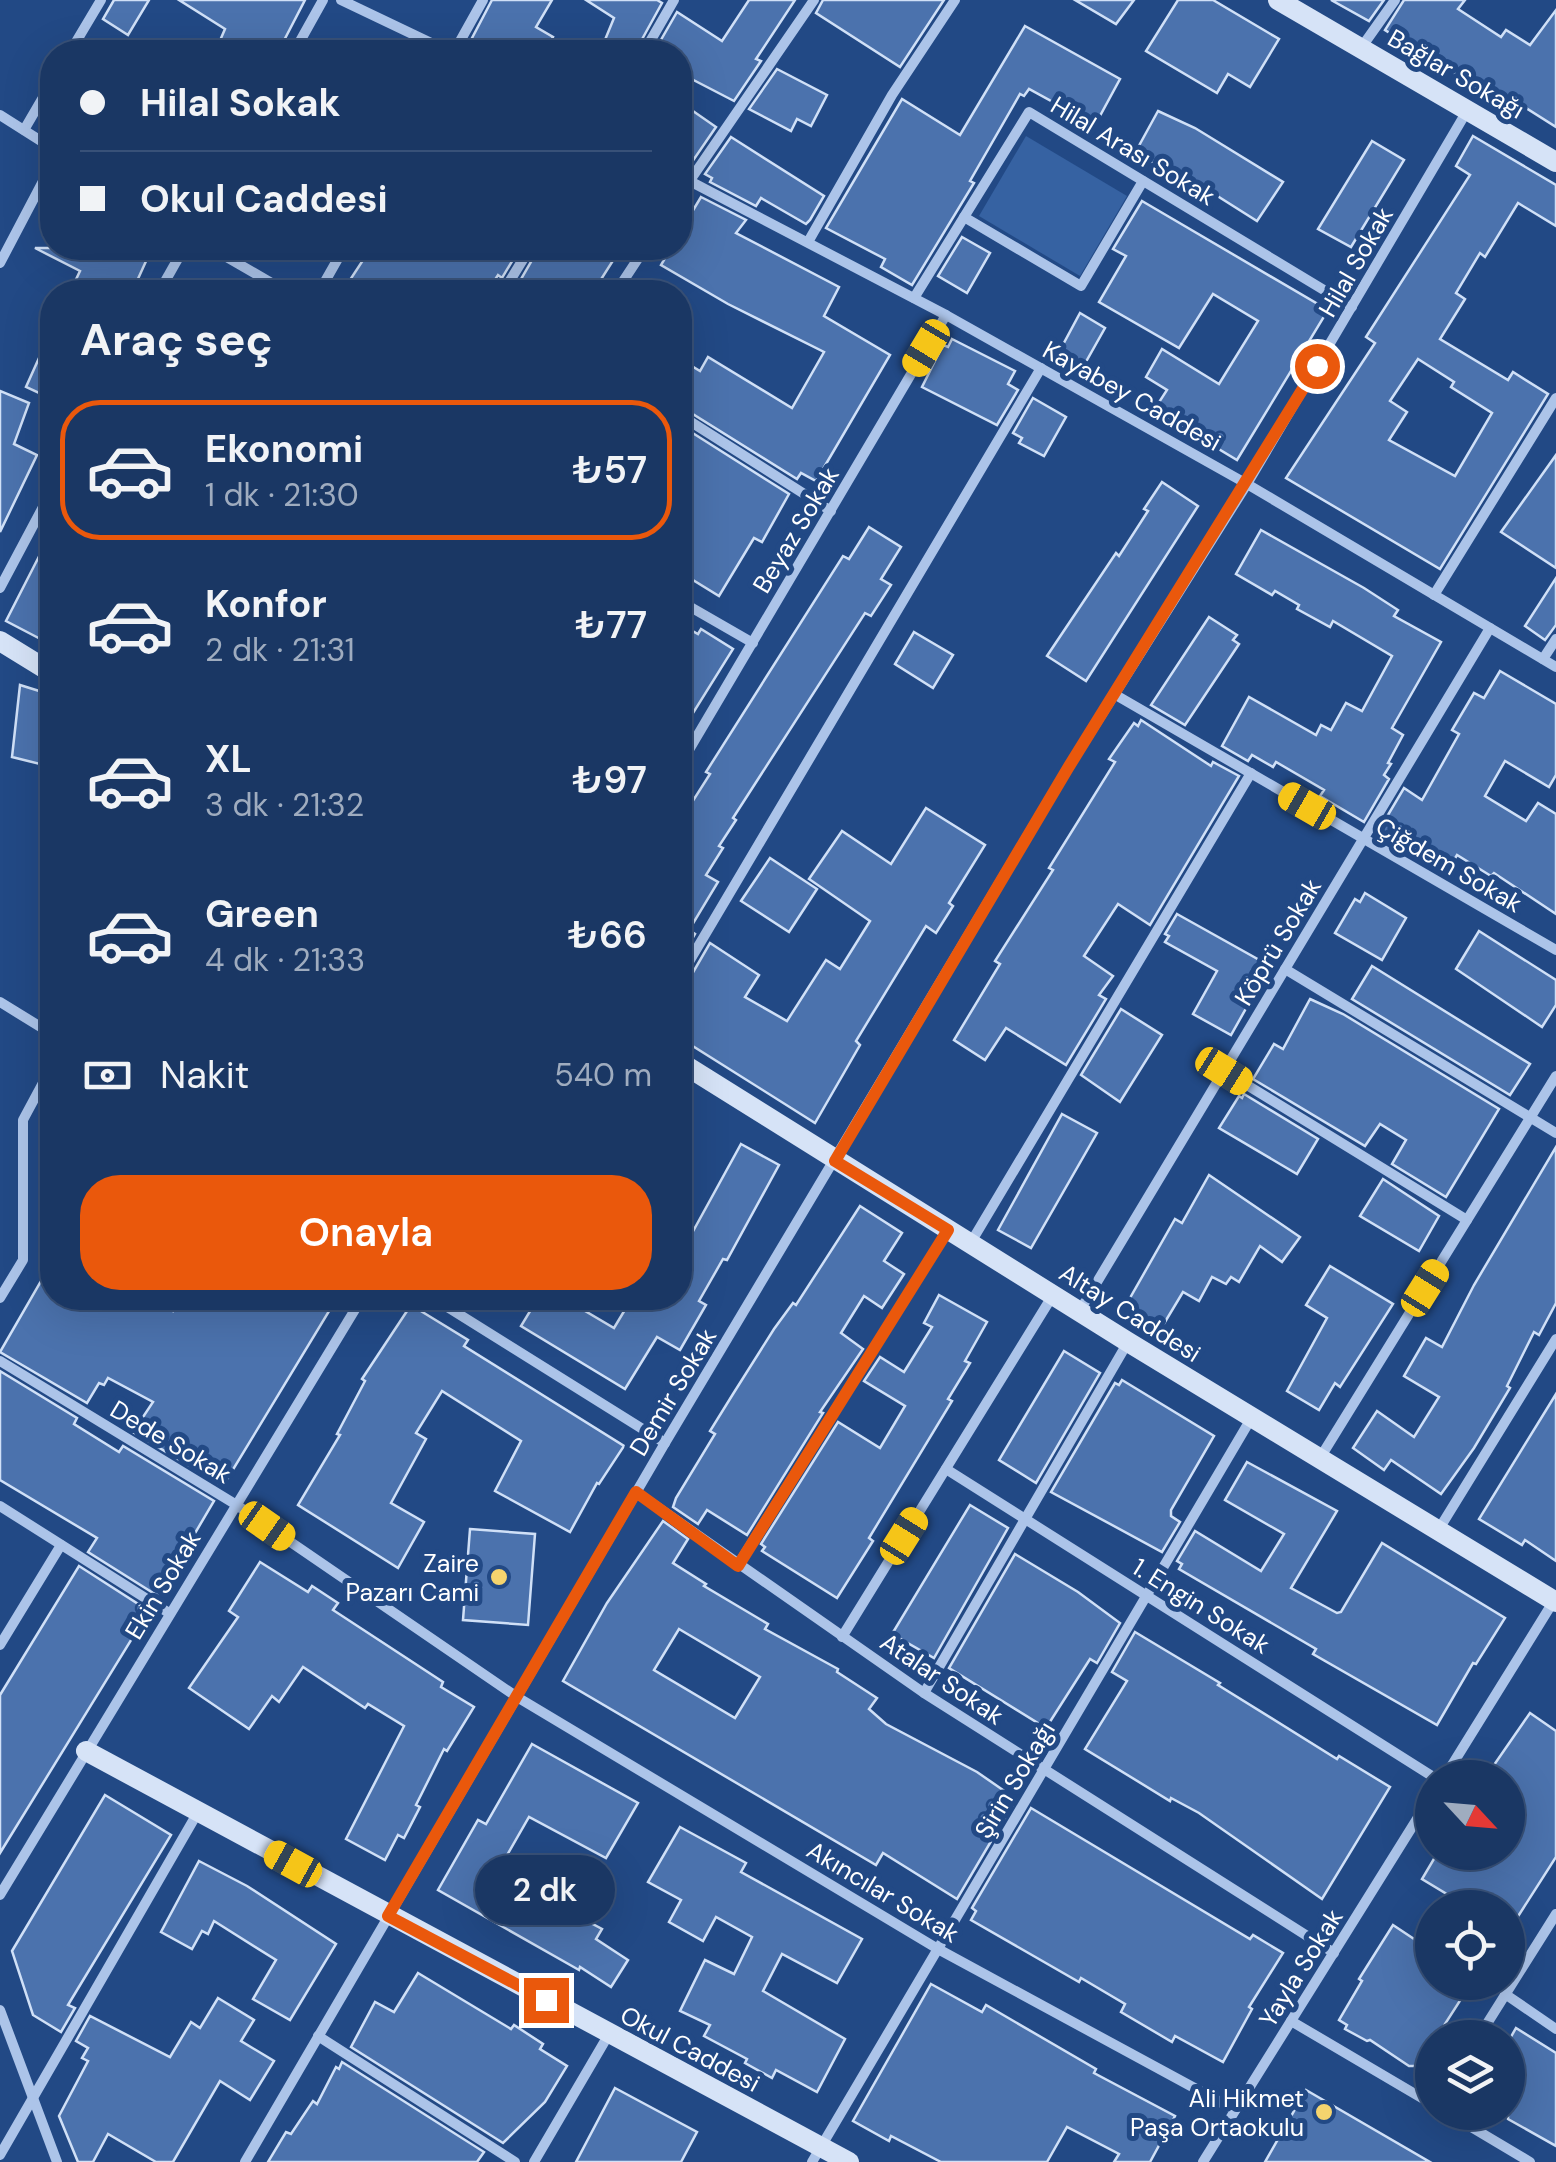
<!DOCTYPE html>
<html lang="tr">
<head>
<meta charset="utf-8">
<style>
	:root { --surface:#1a3764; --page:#233f6a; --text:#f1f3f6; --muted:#9facbf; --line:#385178; --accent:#ea580c }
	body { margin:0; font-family:"DM Sans",sans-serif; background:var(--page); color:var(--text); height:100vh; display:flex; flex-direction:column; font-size:38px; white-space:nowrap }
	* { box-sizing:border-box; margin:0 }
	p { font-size:32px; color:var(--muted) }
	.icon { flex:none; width:55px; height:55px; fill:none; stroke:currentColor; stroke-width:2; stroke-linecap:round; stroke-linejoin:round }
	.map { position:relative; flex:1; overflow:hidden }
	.details { position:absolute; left:40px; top:280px; width:652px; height:1030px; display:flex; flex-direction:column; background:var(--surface); border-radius:40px; box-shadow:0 10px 40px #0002,0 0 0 2px var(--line) }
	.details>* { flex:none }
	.hud { position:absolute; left:40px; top:40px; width:652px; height:220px; border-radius:40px; box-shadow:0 10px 40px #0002,0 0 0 2px var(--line); display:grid; align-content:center; height:220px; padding:0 40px; background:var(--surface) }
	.needle { width:65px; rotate:116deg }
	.controls { position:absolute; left:1415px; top:1760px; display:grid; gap:20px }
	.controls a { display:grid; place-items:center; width:110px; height:110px; border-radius:50%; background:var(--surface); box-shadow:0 10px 40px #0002,0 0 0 2px var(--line); font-size:50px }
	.end { position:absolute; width:45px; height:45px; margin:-22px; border:12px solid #ea580c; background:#fff; box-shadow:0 0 0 5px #fff }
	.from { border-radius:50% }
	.bubble { position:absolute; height:70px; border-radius:35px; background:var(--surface); box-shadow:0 10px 40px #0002,0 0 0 2px var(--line); font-size:32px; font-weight:600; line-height:70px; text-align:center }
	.car { position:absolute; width:30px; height:60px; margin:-30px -15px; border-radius:12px; box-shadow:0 0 8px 2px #0007; background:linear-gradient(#f5c518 24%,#345 0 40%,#f5c518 0 76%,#345 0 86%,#f5c518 0) }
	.hud b { display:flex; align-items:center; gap:35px; height:95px; font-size:38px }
	.hud b+b { border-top:2px solid var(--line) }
	.hud i { width:25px; height:25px; background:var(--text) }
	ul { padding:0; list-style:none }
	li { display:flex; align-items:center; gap:30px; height:140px; margin:0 20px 15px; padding:0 20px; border:5px solid transparent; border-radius:40px }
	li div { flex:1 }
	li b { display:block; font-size:38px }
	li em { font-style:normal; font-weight:600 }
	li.active { border-color:var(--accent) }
	li>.icon { width:90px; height:90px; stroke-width:1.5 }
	h2 { padding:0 40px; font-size:45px; line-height:120px }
	.pay { display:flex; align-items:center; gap:25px; height:110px; padding:0 40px; font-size:38px }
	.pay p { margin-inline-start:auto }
	.cta { display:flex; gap:20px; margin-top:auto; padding:20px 40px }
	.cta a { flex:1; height:115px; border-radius:40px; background:var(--accent); color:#fff; font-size:40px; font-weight:600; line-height:115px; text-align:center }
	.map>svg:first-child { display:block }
	.green { fill:#3662a2 }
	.building { fill:#4b72ad; stroke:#d0e0f7; stroke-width:2.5; fill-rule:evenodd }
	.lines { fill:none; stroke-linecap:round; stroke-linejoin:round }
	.minor { stroke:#acc4e9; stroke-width:10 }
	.secondary { stroke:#d6e3f7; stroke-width:20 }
	.route { stroke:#ea580c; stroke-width:12 }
	.poi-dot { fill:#f5d46e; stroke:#224985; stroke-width:4 }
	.labels { text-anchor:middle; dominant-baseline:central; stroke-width:10; stroke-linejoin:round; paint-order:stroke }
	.street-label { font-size:25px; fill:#fff; stroke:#224985 }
	.poi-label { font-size:25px; fill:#fff; stroke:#224985; text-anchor:end }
</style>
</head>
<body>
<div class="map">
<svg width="1556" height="2162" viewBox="0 0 1556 2162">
	<rect width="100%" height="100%" fill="#224985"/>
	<path class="green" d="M1026,136L1127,196L1080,276L979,216Z"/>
	<g class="building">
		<path d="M114,0H149L128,35L103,19Z"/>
		<path d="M179,0H305L278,52H215L225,29Z"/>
		<path d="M492,0H552L536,27L553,37L544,52H494L471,40Z"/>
		<path d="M586,0H657L662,3L635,52H600L614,18Z"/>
		<path d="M749,0H795L756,59L761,61L734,101L680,73V52H654L677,12L722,41Z"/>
		<path d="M823,0H944L900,67L816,13Z"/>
		<path d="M1075,0H1134L1116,24Z"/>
		<path d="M1178,0H1213L1279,39L1250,87L1228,74L1217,93L1146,51Z"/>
		<path d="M1331,0H1384L1369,21Z"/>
		<path d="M1404,0H1465L1458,9L1501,37L1506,30L1530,45L1556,10V127L1502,93L1497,100L1385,30Z"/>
		<path d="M1025,26L1120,79L1095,125L1029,89L1024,96L1020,94L970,181L974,183L912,285L881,267L885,259L826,228L902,99L960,135Z"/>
		<path d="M777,69L827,95L811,126L797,119L791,131L749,109Z"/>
		<path d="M680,102L716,127L690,165L680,160Z"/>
		<path d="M1158,111L1195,128L1283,182L1257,221L1162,161L1159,167L1135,153Z"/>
		<path d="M1473,136L1556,185V226L1518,203L1485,257L1480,253L1456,293L1465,299L1440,339L1508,380L1513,372L1548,394L1440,569L1286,478L1375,343L1366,337L1470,175L1456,166ZM1418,359L1454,382L1451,387L1492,413L1455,476L1389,440L1407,412L1390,401Z"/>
		<path d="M731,137L824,196L810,220L806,224L761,198L756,206L710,182L712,178L705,174Z"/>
		<path d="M1372,141L1404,160L1351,247L1318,229Z"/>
		<path d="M701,197L746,220L736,233L839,287L824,316L890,355L816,481L801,473L797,479L680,406V359L700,371L708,357L792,408L824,352L728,304L661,265L671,248H680V232Z"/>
		<path d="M1142,201L1328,310L1237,460L1154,410L1167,390L1146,377L1162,349L1219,384L1258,321L1213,294L1179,348L1099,302L1126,256L1113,249Z"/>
		<path d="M962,237L990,253L967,293L938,276Z"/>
		<path d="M35,248H152L132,292H70L80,271Z"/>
		<path d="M371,248H520L502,278L498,275L487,292H358L346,286Z"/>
		<path d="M539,248H621L593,292H528L517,286Z"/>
		<path d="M1080,313L1105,328L1083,367L1058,354Z"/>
		<path d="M52,329V399L26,387Z"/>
		<path d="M952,339L1015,371L1008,384L1018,390L997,425L922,387L943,345L948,347Z"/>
		<path d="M0,391L29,403L14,444L37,455L0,532Z"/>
		<path d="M1033,398L1066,417L1044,456L1019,443L1022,438L1013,433Z"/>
		<path d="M680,425L789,494L762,542L754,538L719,596L680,572Z"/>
		<path d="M1556,455V568L1501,532Z"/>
		<path d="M1162,482L1198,506L1086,681L1047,656L1116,553L1119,556L1148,511L1144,509Z"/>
		<path d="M869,527L901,547L881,579L891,585L871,616L865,613L733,818L736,820L719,846L723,848L706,875L718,882L689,930L695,934L680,960V821L710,774L706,772L843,556L849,559Z"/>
		<path d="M1261,530L1364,588L1398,610L1394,616L1441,642L1392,728L1403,735L1388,763L1391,764L1384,775L1389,779L1364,822L1320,796L1324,790L1276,762L1273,767L1252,755L1248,761L1222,746L1249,697L1316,735L1321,725L1331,730L1346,703L1362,711L1392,656L1333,621L1330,627L1297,609L1299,605L1275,591L1272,595L1236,574Z"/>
		<path d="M52,531V645L6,621Z"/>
		<path d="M1556,578V625L1545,640L1525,626Z"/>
		<path d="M1209,617L1237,635L1233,640L1239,644L1185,725L1151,705Z"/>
		<path d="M680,624L698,634L701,629L733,649L680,734Z"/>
		<path d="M914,632L953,655L933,688L895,664Z"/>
		<path d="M1500,671L1556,704V775L1549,787L1505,761L1485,796L1526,821L1538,803L1556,814V914L1494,873L1491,876L1457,855L1448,870L1379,830L1404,788L1422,800L1459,734L1452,730L1474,693L1484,698Z"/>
		<path d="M20,685L52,695V767L12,757Z"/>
		<path d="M1141,720L1211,766L1213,762L1239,776L1150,925L1118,904L1084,956L1113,976L1099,995L1106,999L1066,1065L1006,1028L985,1060L954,1040L1000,964L995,961L1053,870L1049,868L1115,762L1109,759L1134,723L1138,726Z"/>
		<path d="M926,808L985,845L949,903L953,906L936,933L926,926L856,1041L860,1045L815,1123L680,1038V986L688,981L710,943L759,975L745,997L787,1021L826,960L840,969L870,921L809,879L842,831L891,864Z"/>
		<path d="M770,858L817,889L789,932L741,901Z"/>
		<path d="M1365,893L1406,918L1382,960L1335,933L1355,899L1360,902Z"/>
		<path d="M1177,914L1270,966L1231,1035L1193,1014L1217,971L1165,942L1169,936L1165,934Z"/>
		<path d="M1479,931L1556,980V1005L1542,1027L1456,969Z"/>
		<path d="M1372,966L1530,1064L1510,1095L1352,999Z"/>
		<path d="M1310,999L1343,1014L1499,1109L1446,1197L1392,1164L1406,1140L1380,1124L1365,1146L1253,1079L1274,1044L1283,1049Z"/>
		<path d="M1121,1009L1162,1035L1120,1102L1081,1075Z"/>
		<path d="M1244,1094L1318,1139L1297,1174L1219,1128L1239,1096L1242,1098Z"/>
		<path d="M1062,1114L1097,1133L1031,1248L998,1230Z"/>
		<path d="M741,1144L779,1165L727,1260L723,1259L699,1301L706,1305L680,1350L657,1337L625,1389L521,1326L538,1298H563L614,1328L632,1298H680V1255Z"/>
		<path d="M1556,1147V1303L1539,1335L1534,1332L1507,1386L1510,1388L1474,1448L1441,1494L1391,1460L1384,1470L1353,1448L1377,1411L1414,1437L1439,1397L1404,1376L1426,1338L1442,1347L1474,1285Z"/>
		<path d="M1209,1175L1300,1237L1282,1262L1260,1246L1239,1282L1231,1277L1226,1284L1212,1277L1199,1301L1183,1292L1162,1327L1126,1305L1175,1219L1182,1223Z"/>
		<path d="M1383,1179L1439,1216L1419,1251L1360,1216Z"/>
		<path d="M860,1206L902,1233L884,1261L904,1274L882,1308L864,1296L841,1333L863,1349L820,1412L823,1413L747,1535L707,1510L698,1524L673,1507L676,1498L715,1434L710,1431L733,1394L774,1329L793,1303L796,1305Z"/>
		<path d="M52,1262V1298H148L173,1311L181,1298H337L223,1486L133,1432L153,1402L108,1378L104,1385L99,1383L87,1403L0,1352Z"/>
		<path d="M1330,1266L1393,1304L1340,1387L1335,1383L1319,1410L1287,1391L1327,1318L1306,1305Z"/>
		<path d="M939,1295L987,1322L965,1361L970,1363L948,1399L952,1401L869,1538L873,1541L837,1598L762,1551L765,1547L761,1544L838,1422L880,1448L905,1406L864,1381L880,1357L904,1372L932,1327L924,1323Z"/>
		<path d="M411,1305L468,1340L464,1346L624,1446L599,1484L597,1483L570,1532L495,1491L521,1441L442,1391L416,1433L426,1439L391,1503L424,1522L398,1568L298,1505L340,1435L337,1434L365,1381L362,1379Z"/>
		<path d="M1064,1351L1100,1373L1036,1483L999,1460Z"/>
		<path d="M0,1371L77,1418L74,1424L119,1452L123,1446L214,1501L158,1596L88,1552L97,1538L0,1480Z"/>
		<path d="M1122,1380L1214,1436L1171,1510V1516L1180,1522L1162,1552L1051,1492L1115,1383L1119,1385Z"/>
		<path d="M1556,1394V1561L1525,1540L1522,1545L1479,1519Z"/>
		<path d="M1247,1462L1337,1511L1291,1588L1337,1613L1341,1612L1382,1543L1505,1618L1476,1664L1473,1663L1437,1725L1313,1654L1316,1649L1179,1569L1182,1564L1177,1561L1195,1531L1261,1571L1284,1534L1225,1500Z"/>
		<path d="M970,1505L1008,1528L934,1658L892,1634Z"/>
		<path d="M663,1521L688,1539L673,1563L706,1584L704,1586L768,1624L765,1629L838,1669L837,1672L877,1698L869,1709L886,1724L977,1772L1016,1799L957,1899L883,1853L876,1865L563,1681L607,1603ZM679,1629L760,1677L735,1718L654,1670Z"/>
		<path d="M470,1529L535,1534L528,1625L463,1620Z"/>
		<path d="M1015,1554L1078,1592L1120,1623L1097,1663L1090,1659L1046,1728L949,1668Z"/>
		<path d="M260,1562L308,1592L312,1586L338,1603L333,1610L443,1682L441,1687L474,1707L447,1751L444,1749L416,1805L420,1807L404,1838L398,1835L385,1860L346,1839L404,1726L368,1704L365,1708L303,1667L279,1702L272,1696L249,1729L189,1688L238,1617L229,1611Z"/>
		<path d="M79,1566L149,1611L0,1853V1695Z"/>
		<path d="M1135,1632L1220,1683L1218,1685L1337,1759L1339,1756L1390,1787L1322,1899L1199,1813L1171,1798L1170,1801L1085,1749L1127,1681L1112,1672Z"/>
		<path d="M1530,1713L1556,1731V1857L1508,1932V1908H1470L1422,1879L1438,1852H1508V1778H1485Z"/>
		<path d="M532,1744L638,1803L606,1858L529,1817L502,1864L575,1907L572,1913L602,1929L596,1939L628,1960L611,1987L580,1967L579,1970L438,1890L478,1820L486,1824Z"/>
		<path d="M105,1795L171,1835L68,2005L75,2008L61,2032L33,2015L12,1951Z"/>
		<path d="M1031,1808L1250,1939L1253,1935L1283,1953L1249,2007L1252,2009L1223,2062L1175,2036L1172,2042L1121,2012L1125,2004L1081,1978L1079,1982L971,1920L976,1911L972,1908Z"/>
		<path d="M680,1827L746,1863L741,1872L862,1939L837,1983L782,1954L763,1991L845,2039L817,2092L776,2070L772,2078L745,2063L747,2059L704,2036L710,2025L680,2011L705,1960L734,1974L752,1937L716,1917L703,1941L669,1922L681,1900L648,1882Z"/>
		<path d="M199,1861L247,1886L336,1944L290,2020L253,1999L276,1960L214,1921L208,1934L202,1931L192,1949L161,1932Z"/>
		<path d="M1393,1925L1432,1951V1982H1472L1436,2038H1432V2043L1418,2066H1409L1370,2040L1367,2041L1345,2029L1347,2025L1339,2020L1362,1981L1359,1979Z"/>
		<path d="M418,1973L511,2029L514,2025L543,2044L540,2049L567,2066L545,2102L503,2143L351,2047L375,2002L394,2012Z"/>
		<path d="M931,1984L982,2012L986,2005L1096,2069L1094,2073L1175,2116L1150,2162H1114L1119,2154L1067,2127L1047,2162H941L891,2136L889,2141L853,2121Z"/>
		<path d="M218,1998L254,2020L241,2041L274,2061L250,2100L220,2081L173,2162H156L108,2134L93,2162H78L59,2116L88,2061L82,2058L88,2048L76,2041L90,2016L170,2057L191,2022L200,2028Z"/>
		<path d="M1516,2028L1556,2053V2146L1508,2119V2042Z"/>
		<path d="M342,2062L484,2152L477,2162H268L286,2132L291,2134L313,2101L317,2104L336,2067L339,2069Z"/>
		<path d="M615,2088L697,2132L681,2162H576Z"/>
		<path d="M1306,2090L1430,2162H1265Z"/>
	</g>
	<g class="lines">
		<g class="minor">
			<path d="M341,0L450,52"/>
			<path d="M1361,48L1395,0"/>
			<path d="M70,52L101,0"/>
			<path d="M294,52L323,0"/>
			<path d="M454,52L483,0"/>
			<path d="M644,52L674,0"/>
			<path d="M0,115L52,148"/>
			<path d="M24,130L52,82"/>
			<path d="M680,176L946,315L1247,484L1556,667"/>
			<path d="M680,195L814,0"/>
			<path d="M964,217L1081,286L1143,181"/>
			<path d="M808,242L892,95L955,0"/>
			<path d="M211,248L287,292"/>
			<path d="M0,263L52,164"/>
			<path d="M159,292L184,248"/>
			<path d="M319,292L344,248"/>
			<path d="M503,292L530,248"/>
			<path d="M616,292L645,248"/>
			<path d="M914,298L1029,112L1352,307"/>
			<path d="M680,415L831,511"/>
			<path d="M0,588L52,490"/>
			<path d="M1434,595L1556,398"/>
			<path d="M680,601L753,643"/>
			<path d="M1543,659L1556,639"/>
			<path d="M1114,694L1556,950"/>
			<path d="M680,765L946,315"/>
			<path d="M1285,969L1556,1133"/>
			<path d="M680,977L1041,368"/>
			<path d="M0,1002L52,1034"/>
			<path d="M1224,1071L1467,1220"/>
			<path d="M970,1244L1251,773"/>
			<path d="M0,1298L23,1260V1120L52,1066"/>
			<path d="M433,1298L665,1443"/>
			<path d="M1079,1312L1490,628"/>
			<path d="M0,1361L235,1504L517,1697L938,1949L1235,2110"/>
			<path d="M1320,1458L1556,1076"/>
			<path d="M946,1469L1435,1778"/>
			<path d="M636,1492L924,1693L1334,1953"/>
			<path d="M0,1506L169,1613"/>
			<path d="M1439,1529L1556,1339"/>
			<path d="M738,1565L948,1230"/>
			<path d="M842,1637L1053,1295"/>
			<path d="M0,1645L61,1545"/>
			<path d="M924,1693L1128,1342"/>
			<path d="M1444,1778L1555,1599"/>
			<path d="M0,1895L362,1298"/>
			<path d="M1505,1994L1556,2029"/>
			<path d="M0,2010L57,2162"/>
			<path d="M1291,2021L1432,2104"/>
			<path d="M318,2036L515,2162"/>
			<path d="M1478,2038L1556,1914"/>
			<path d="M1446,2112L1530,2162"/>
			<path d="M0,2155L198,1812"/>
			<path d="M245,2162L665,1443L1068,768L1247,484L1467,111"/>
			<path d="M534,2162L609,2034"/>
			<path d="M812,2162L1252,1417"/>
			<path d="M1203,2162L1432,1795"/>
		</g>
		<g class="secondary">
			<path d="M1278,0L1556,162"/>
			<path d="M0,641L52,673"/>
			<path d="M680,1062L1128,1342L1556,1602"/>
			<path d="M86,1751L849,2162"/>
		</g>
	</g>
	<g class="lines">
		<path class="route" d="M546,2000L388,1916L636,1492L738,1566L948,1230L835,1161L1068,768L1317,366"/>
	</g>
	<g class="poi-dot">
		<circle cx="499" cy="1577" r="10"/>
		<circle cx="1324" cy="2112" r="10"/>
	</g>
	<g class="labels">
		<g class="street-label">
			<text transform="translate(1456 74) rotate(30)">Bağlar Sokağı</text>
			<text transform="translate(1133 151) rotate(31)">Hilal Arası Sokak</text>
			<text transform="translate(1356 262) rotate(-60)">Hilal Sokak</text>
			<text transform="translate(1132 396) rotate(29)">Kayabey Caddesi</text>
			<text transform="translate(796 530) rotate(-59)">Beyaz Sokak</text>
			<text transform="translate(1449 865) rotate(30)">Çiğdem Sokak</text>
			<text transform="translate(1278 942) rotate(-59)">Köprü Sokak</text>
			<text transform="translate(1130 1313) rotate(32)">Altay Caddesi</text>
			<text transform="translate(673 1392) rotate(-59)">Demir Sokak</text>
			<text transform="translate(171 1442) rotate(31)">Dede Sokak</text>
			<text transform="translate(163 1585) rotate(-59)">Ekin Sokak</text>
			<text transform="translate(1201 1606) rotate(32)">1. Engin Sokak</text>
			<text transform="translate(942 1679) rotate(34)">Atalar Sokak</text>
			<text transform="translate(1015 1780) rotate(-59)">Şirin Sokağı</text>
			<text transform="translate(883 1892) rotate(31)">Akıncılar Sokak</text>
			<text transform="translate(1301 1968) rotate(-58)">Yayla Sokak</text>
			<text transform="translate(690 2049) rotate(28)">Okul Caddesi</text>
		</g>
		<g class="poi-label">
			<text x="479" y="1563">Zaire<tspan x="479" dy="29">Pazarı Cami</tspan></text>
			<text x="1304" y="2098">Ali Hikmet<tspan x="1304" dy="29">Paşa Ortaokulu</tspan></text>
		</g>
	</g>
</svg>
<div class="controls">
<a><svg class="needle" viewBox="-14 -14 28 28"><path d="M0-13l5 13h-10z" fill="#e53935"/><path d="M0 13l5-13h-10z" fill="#9facbf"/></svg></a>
<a><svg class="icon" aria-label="locate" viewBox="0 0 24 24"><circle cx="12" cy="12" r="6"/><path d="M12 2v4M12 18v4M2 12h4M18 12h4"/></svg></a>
<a><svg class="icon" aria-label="layers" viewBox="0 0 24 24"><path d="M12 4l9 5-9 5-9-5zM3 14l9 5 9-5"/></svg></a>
</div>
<i class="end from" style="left:1317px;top:366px"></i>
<i class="end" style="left:546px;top:2000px"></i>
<div class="bubble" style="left:475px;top:1855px;width:140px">2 dk</div>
<i class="car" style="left:926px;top:348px;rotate:211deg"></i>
<i class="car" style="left:1307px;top:806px;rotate:300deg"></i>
<i class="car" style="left:1224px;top:1071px;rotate:122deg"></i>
<i class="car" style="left:1425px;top:1288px;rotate:32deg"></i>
<i class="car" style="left:267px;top:1526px;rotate:125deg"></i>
<i class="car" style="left:904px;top:1536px;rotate:32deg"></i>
<i class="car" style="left:293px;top:1864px;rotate:299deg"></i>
<div class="hud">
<b><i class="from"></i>Hilal Sokak</b>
<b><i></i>Okul Caddesi</b>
</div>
<section class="details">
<h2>Araç seç</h2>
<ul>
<li class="active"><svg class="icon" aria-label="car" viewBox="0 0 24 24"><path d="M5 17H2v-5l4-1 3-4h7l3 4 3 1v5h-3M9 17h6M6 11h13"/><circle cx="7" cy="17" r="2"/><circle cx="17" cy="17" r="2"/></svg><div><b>Ekonomi</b><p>1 dk · 21:30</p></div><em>₺57</em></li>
<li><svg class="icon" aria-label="car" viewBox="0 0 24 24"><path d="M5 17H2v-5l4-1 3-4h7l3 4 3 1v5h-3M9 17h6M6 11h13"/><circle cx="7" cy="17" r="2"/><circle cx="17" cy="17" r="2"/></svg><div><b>Konfor</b><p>2 dk · 21:31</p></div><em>₺77</em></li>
<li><svg class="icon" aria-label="car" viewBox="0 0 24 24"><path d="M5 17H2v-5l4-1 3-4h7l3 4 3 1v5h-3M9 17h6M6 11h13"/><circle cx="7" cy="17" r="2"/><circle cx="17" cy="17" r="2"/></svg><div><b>XL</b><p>3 dk · 21:32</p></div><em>₺97</em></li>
<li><svg class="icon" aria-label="car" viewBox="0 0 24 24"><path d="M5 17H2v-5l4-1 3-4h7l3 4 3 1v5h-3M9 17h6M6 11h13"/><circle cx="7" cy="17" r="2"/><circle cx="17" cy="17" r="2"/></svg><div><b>Green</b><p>4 dk · 21:33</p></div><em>₺66</em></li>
</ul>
<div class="pay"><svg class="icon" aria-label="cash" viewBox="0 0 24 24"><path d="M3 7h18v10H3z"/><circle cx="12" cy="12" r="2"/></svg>Nakit<p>540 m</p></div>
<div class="cta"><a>Onayla</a></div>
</section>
</div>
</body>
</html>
